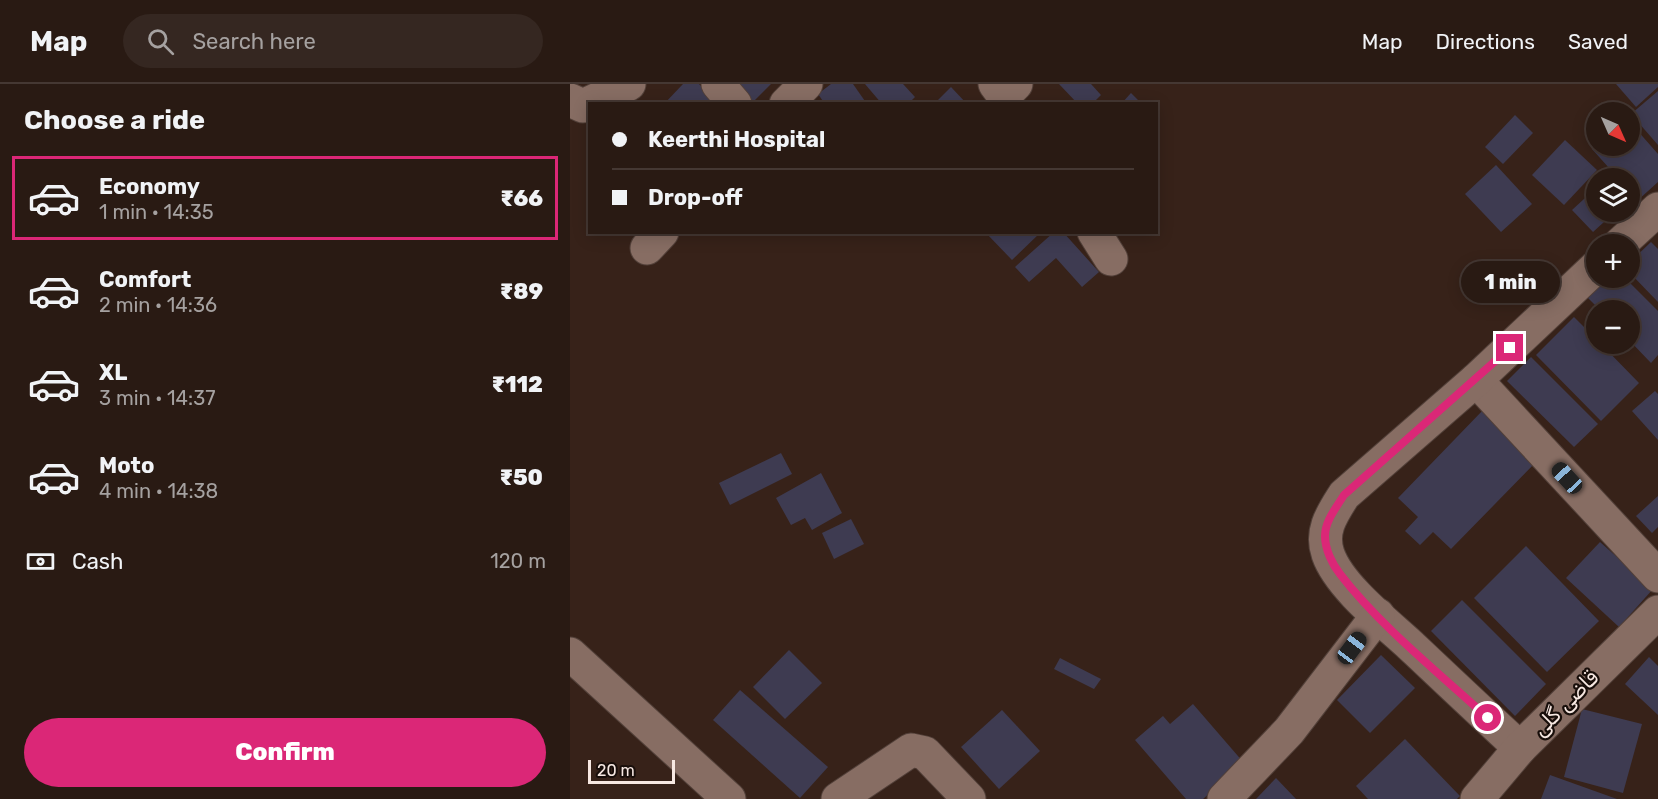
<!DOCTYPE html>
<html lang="en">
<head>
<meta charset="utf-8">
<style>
	:root { --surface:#291a13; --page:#352721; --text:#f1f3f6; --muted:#a5a1a0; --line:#453833; --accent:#db2777 }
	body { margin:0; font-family:Rubik,"Noto Sans Arabic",sans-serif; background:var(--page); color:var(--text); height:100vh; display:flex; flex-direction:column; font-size:22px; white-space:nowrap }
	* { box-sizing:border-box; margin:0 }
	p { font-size:20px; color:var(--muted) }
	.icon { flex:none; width:33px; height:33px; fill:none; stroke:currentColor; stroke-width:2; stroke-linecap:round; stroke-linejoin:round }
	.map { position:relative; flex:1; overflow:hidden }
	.drawer { display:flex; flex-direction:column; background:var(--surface); width:570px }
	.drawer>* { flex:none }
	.banner { position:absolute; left:18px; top:18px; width:570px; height:132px; border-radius:0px; box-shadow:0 3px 15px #0003,0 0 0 2px var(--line); display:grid; align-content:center; height:132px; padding:0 24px; background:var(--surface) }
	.needle { width:39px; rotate:135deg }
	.controls { position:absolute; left:1016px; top:18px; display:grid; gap:12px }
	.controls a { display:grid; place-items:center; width:54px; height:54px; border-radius:50%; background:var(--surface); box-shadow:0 3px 15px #0003,0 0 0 2px var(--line); font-size:30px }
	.scale { position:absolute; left:18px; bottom:15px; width:87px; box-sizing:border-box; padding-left:6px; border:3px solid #f7e8e2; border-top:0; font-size:16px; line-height:21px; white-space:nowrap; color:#f7e8e2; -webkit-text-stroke:4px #180e0a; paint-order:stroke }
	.end { position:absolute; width:27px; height:27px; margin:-14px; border:8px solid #db2777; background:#fff; box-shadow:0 0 0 3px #fff }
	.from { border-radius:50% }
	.bubble { position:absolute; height:42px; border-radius:21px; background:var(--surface); box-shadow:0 3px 15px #0003,0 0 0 2px var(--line); font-size:20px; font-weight:800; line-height:42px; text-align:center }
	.car { position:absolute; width:18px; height:36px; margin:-18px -9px; border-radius:8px; box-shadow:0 0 4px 2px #0007; background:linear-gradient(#222 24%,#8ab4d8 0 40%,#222 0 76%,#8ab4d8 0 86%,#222 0) }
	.banner b { display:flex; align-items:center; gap:21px; height:57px; font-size:22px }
	.banner b+b { border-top:2px solid var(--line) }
	.banner i { width:15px; height:15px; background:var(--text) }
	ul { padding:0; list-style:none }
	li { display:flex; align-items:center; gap:18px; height:84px; margin:0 12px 9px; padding:0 12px; border:3px solid transparent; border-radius:0px }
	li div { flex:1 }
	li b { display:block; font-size:22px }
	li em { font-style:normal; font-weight:800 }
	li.active { border-color:var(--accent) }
	li>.icon { width:54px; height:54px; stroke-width:1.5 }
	h2 { padding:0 24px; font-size:27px; line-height:72px }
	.pay { display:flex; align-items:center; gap:15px; height:66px; padding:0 24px; font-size:22px }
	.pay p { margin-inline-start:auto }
	.cta { display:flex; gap:12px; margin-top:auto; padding:12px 24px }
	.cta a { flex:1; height:69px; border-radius:36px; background:var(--accent); color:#fff; font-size:24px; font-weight:800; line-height:69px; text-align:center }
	header { display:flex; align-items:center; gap:36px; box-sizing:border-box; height:84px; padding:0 30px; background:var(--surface); border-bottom:2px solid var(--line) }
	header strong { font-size:28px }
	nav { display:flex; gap:33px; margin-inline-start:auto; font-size:21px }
	.search { width:420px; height:54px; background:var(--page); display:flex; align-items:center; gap:15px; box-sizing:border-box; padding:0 21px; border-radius:33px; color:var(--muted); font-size:22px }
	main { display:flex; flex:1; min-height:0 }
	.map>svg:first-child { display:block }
	.building { fill:#3e3b51 }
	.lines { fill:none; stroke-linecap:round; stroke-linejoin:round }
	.street-casing { stroke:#524039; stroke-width:35 }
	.street { stroke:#876d63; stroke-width:33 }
	.route { stroke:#db2777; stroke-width:8 }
	.labels { text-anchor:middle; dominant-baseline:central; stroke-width:4.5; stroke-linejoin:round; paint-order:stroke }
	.street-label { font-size:21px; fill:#f7e8e2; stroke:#180e0a }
</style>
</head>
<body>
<header>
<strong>Map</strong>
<div class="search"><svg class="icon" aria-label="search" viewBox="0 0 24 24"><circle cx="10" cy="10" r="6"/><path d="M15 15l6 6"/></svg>Search here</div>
<nav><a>Map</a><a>Directions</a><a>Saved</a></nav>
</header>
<main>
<section class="drawer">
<h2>Choose a ride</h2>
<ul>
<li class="active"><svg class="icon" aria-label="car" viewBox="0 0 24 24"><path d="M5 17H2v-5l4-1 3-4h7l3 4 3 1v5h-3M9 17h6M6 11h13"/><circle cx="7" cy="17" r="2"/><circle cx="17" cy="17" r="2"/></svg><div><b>Economy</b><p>1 min · 14:35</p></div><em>₹66</em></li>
<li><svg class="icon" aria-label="car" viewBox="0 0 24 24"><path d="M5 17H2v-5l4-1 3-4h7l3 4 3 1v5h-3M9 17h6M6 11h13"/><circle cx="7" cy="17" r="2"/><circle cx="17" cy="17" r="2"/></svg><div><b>Comfort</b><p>2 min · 14:36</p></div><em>₹89</em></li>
<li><svg class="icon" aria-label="car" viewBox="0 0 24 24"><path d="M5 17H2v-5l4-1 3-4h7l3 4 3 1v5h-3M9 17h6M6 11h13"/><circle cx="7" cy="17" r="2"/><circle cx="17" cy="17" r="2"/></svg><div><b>XL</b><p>3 min · 14:37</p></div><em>₹112</em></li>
<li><svg class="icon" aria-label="car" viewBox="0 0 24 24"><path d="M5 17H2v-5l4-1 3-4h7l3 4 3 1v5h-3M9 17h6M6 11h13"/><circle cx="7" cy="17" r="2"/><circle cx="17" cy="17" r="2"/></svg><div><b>Moto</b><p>4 min · 14:38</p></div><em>₹50</em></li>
</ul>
<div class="pay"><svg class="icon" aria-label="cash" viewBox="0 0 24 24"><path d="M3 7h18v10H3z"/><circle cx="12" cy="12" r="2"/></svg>Cash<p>120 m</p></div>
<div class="cta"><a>Confirm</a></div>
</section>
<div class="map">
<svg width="1088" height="715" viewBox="0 0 1088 715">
	<rect width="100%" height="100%" fill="#372219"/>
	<g class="building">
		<path d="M113,0H129L148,20H94Z"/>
		<path d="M164,0H201L182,19Z"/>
		<path d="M261,0H283L297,20H255L248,10Z"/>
		<path d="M295,0H333L345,13L338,20H312Z"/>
		<path d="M489,0H521L531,11L522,20H508Z"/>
		<path d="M1046,0H1088V3L1066,23Z"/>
		<path d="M381,3L397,20H364Z"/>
		<path d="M1088,7V61L1061,30Z"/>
		<path d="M561,9L572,20H551Z"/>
		<path d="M945,31L963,49L933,80L915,63Z"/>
		<path d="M1059,37L1088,70V98L1067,117L1059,107V94H1048L1022,65L1026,62H1059Z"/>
		<path d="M995,56L1027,86L994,121L962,91Z"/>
		<path d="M926,81L962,120L931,148L895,110Z"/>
		<path d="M1026,104V128H1045L1023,148L1002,126Z"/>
		<path d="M415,148H471L442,176Z"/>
		<path d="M484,148H493L529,188L512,203L486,174L459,198L445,183Z"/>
		<path d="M1081,158L1088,165V218L1059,188V179Z"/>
		<path d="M1031,194H1055L1088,227V271L1081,279L1059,256V226H1030L1014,210Z"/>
		<path d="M1004,233L1026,255V260H1031L1069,299L1031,337L966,271Z"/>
		<path d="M961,273L1028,340L1004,363L937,297Z"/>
		<path d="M1085,307L1088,310V356L1062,327Z"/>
		<path d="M914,325L967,377L881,465L863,448L850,461L835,447L848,433L828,414Z"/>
		<path d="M211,369L222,390L160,421L149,399Z"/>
		<path d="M251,389L272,429L242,446L235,434L221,441L206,414Z"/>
		<path d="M1088,412V443L1082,449L1066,432Z"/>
		<path d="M281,435L294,460L264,475L252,449Z"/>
		<path d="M1030,458L1083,505L1049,543L996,494Z"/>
		<path d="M956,462L1029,537L977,588L904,514Z"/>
		<path d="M892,516L976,600L945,632L861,547Z"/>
		<path d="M219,566L252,599L215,635L183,603Z"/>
		<path d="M811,571L845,604L800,649L767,616Z"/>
		<path d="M1079,573L1088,582V631L1055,600Z"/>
		<path d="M490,574L531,595L524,605L484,585Z"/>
		<path d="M170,606L258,683L230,714L143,636Z"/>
		<path d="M623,620L674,679L633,715H616L565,656L593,632L600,640Z"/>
		<path d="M1012,625L1072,640L1053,709L994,693Z"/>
		<path d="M432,626L470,667L429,705L391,663Z"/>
		<path d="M835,655L890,712L887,715H798L786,702Z"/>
		<path d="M980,691L1047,715H971Z"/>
		<path d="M706,694L726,715H686Z"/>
	</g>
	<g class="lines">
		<defs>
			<g id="street">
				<path d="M148,0L165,20"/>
				<path d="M425,0L434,12L446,0"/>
				<path d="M0,16L13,22L59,0"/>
				<path d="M216,20L236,0"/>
				<path d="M524,148L541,175"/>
				<path d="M1050,160L1088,125"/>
				<path d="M77,164L92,148"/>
				<path d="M906,296L1088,492"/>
				<path d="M0,570L159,715"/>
				<path d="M950,664C913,630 876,595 840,561C815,538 769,502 758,470C750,447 762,430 774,411L906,296L1026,183"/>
				<path d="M268,715L341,666L355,669L399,715"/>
				<path d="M654,715L719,647L808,531"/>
				<path d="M907,715L950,664L1088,528"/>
			</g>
		</defs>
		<use href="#street" class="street-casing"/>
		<use href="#street" class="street"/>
	</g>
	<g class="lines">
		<path class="route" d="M918,634C870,590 809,541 770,490C762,480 755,465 755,452C755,437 766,424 774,411L940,264"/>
	</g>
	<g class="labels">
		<g class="street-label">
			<text transform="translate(995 619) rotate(-45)">قاضی گلی</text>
		</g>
	</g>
</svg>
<div class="controls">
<a><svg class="needle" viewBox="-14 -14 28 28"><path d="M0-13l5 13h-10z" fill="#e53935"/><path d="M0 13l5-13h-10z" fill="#a5a1a0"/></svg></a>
<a><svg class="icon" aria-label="layers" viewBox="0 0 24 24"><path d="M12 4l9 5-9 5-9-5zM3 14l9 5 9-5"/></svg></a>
<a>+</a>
<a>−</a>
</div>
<div class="scale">20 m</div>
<i class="end from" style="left:918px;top:634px"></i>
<i class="end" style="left:940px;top:264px"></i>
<div class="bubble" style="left:891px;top:177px;width:99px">1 min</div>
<i class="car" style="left:997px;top:394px;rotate:317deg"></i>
<i class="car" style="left:782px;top:564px;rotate:37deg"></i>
<div class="banner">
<b><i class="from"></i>Keerthi Hospital</b>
<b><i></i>Drop-off</b>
</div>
</div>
</main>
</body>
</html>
